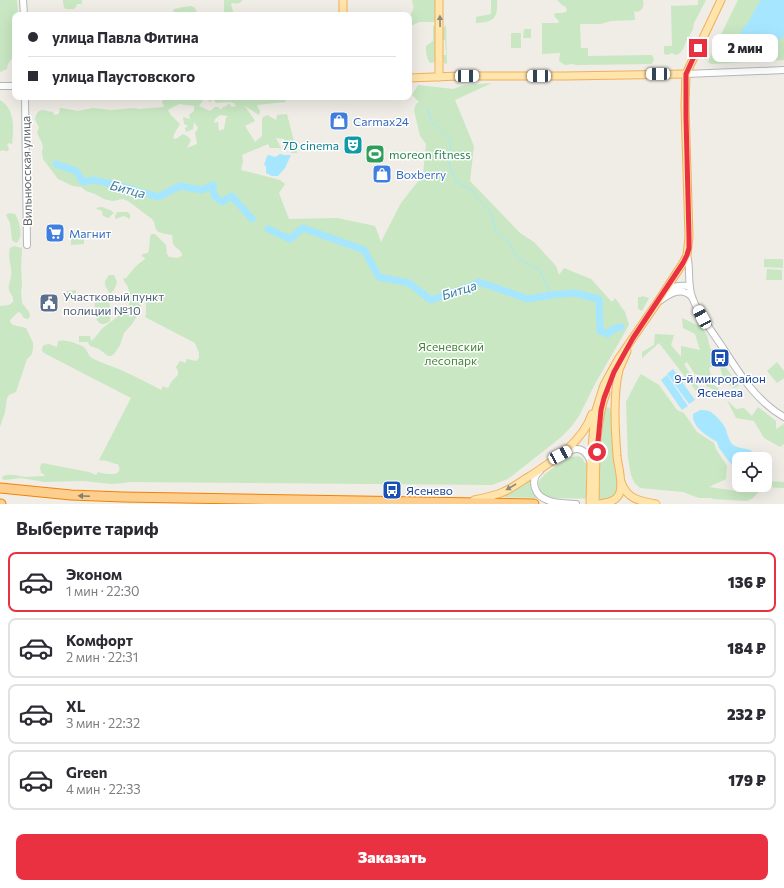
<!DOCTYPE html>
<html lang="ru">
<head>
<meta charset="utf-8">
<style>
	:root { --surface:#fff; --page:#f7f7f7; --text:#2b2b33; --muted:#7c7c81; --line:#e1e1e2; --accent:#ea3141 }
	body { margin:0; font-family:Commissioner,sans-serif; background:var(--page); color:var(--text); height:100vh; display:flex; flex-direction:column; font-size:15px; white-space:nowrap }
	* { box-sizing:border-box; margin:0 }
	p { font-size:13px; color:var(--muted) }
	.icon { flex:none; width:22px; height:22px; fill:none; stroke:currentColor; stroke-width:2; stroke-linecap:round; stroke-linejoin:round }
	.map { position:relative; height:504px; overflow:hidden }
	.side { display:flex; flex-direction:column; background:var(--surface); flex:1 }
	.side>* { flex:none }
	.top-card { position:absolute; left:12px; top:12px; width:400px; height:88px; border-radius:8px; box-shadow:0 4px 16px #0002; display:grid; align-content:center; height:88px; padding:0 16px; background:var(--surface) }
	.fabs { position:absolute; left:732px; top:452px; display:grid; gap:8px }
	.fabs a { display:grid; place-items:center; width:40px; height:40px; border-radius:8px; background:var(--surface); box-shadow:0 4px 16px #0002; font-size:20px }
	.end { position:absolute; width:18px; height:18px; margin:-9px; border:5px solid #ea3141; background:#fff; box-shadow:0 0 0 2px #fff }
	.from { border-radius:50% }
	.bubble { position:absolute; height:28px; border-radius:8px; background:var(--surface); box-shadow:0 4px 16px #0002; font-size:13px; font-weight:800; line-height:28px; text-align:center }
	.car { position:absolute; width:12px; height:24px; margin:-12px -6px; border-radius:5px; box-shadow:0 0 3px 1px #0007; background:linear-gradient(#fff 24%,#345 0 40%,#fff 0 76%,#345 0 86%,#fff 0) }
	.top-card b { display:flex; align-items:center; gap:14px; height:38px; font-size:15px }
	.top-card b+b { border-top:1px solid var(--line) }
	.top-card i { width:10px; height:10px; background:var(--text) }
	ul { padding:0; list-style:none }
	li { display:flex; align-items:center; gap:12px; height:60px; margin:0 8px 6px; padding:0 8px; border:2px solid var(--line); border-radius:8px }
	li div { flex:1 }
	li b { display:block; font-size:15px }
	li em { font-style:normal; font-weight:800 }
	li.selected { border-color:var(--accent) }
	li>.icon { width:36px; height:36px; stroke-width:1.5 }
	h2 { padding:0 16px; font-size:18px; line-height:48px }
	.button { display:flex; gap:8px; margin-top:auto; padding:8px 16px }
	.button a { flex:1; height:46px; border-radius:8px; background:var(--accent); color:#fff; font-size:16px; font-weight:800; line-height:46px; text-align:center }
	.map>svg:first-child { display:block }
	.green { fill:#c8e7c2; fill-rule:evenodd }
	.water { fill:#a6e7ff }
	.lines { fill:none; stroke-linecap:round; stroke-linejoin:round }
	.stream { stroke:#a6e7ff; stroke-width:1 }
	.river { stroke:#a6e7ff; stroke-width:7 }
	.minor-casing { stroke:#b6b9bc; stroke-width:8 }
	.major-casing { stroke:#f2b05c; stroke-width:9 }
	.highway-casing { stroke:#f58100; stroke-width:11 }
	.minor { stroke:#fff; stroke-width:6 }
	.major { stroke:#ffe4ab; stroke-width:7 }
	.highway { stroke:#fdcf8f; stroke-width:9 }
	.oneway { fill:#8e8a7b }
	.oneway2 { fill:#857e70 }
	.route { stroke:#ea3141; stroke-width:5 }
	.labels { text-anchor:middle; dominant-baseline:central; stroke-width:3; stroke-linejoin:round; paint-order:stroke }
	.shop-label { font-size:12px; fill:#366cbe; stroke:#fff; text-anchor:start }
	.culture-label { font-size:12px; fill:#0d838f; stroke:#fff; text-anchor:end }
	.leisure-label { font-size:12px; fill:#27864d; stroke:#fff; text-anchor:start }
	.street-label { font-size:12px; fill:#5d6366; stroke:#fff }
	.service-label { font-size:12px; fill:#4e5e75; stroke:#fff; text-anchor:start }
	.park-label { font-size:12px; fill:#3f8535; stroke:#fff }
	.transit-label { font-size:12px; fill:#164399; stroke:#fff }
	.water-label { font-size:13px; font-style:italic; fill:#3c7da0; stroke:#fff }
</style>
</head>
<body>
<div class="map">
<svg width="784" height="504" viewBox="0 0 784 504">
	<rect width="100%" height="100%" fill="#f0ece6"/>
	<g class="green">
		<path d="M0,0H17L18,14L15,15V55C11,60 7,63 7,69L0,72Z"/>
		<path d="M63,0H82V4H77L76,7L74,9H65L63,3Z"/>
		<path d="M224,0H242C240,5 236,3 232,3L231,4L234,15H224Z"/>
		<path d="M412,0H435V22H419L409,27V15H398L411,14L414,7L413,6Z"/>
		<path d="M491,0H497C498,19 494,22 476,23V17L491,14Z"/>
		<path d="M557,0H643C644,6 643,10 637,12L634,11L635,20L611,21L600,24H580L581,48H588V56L652,55L654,59L652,64L576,65L573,64L565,65L559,61L560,53L542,54V23H559L558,20L555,17L554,14L556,13H563L567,11L566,7L562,5Z"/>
		<path d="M698,0H706L694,23L693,29L687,40L683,49L680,53L676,55L672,53L667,55L664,54V46H672L671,6L698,5Z"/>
		<path d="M738,0H784V60L712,64L709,63L708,62L710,57Z"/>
		<path d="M191,6L195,8L198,15H181V14L183,13H180L178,15H173V12L174,9L184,7Z"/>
		<path d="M127,12V15H87L90,13Z"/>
		<rect x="130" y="12" width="25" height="3"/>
		<path d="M436,25V61L432,63H430C426,57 426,53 426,46L433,41V26Z"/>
		<path d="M446,25L447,64L444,63L443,55H446L445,40H443V28Z"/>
		<path d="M524,29H531V38H523Z"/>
		<rect x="511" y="33" width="10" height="15"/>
		<path d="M492,83L455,100L474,146L470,181L520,233L534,242L556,266L559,275L564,268L591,279L612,302L615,298L625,312L629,325L596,382L579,416L571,427L560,438L508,479L492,485L128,482L124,483L111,484L84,481L45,482L21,478L5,480L2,479L3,476C11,473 18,476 26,477C32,477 38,476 44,476L45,475L41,473L40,467L42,463L89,472L96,475L98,472C104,474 125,478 118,464C114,464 111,462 107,461C104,460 101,461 99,460L131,398L44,353C41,351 42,347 44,345L49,344L57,347L58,341C65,339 75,343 82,346C88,349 87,355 92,358C101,363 112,366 121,370C135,376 148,383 161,390L163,386L166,388L169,387C169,386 171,382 172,381C177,375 181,376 176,367L180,361L185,363L187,359L196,361L199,358V353L195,343L145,317L146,314V300L145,299L144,300L137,312V316L132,324L124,333L120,345L114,354L111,356H108L99,349L90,346L88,343L89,342H79V336H90L91,341C97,337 99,331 104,327C113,320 122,314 129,306C129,300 130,290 127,285C125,283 124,281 123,279L126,278L136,266L145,259L144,257L141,256L143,254L148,253C150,250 149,240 151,234H155L166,245L167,254L169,257L177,258L182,256V255C181,249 176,249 174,245C172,242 173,238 172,235C168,234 158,234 156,229C154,225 156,224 152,219L128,201L123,199L112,201L104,199L95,194L86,191L81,187L73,186L58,179L43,159L42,152L43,147L42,143L37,133L39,127L35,120C37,106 44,111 53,112L54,115L59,114L60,108H61L78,111L93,108L111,110L134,108L140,109L163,107L164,105L162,103L163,99H166L167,97H286V100L285,102L257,105L260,111L259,115L245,106L255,121L245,126L255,142L262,136V118L267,115L276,120L277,115L287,114L297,153H291L284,139L276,138L281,148H270L268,144L242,155L243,161L241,170L280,180L285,184L279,193L289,219L337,218L375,226L381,242L401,203L423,175L426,144L420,136L414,110L416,104L419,102L412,95L418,85L453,89L464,85ZM205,98L210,102L213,99L216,103L229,102L234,103L236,106L232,107L228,103L227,106L223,107L220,110L219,107H215L210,111L199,106ZM179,104L194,106V111L189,115L190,119L183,117L184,124L188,126L185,128L186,132L193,129L194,122L198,128L195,133L197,144L187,148L191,140L187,136L183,134L176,139L173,138L174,134L180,124L170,114L168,110ZM220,115L228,116L226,118L224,129L219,131L218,122L214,123L215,119Z"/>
		<path d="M0,100C15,109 14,128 12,144L9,143L7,144L8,147L9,148L8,151H4V150L0,151Z"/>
		<path d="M102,207L112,211L114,214H112L109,218L103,216L102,211L95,208Z"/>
		<path d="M117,212H127L130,214V219L124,216L115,219V216Z"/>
		<path d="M9,213L15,214C20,222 24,238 16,243L13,241L12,240L10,223L6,215Z"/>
		<path d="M71,232H84V244L71,245Z"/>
		<path d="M14,246L22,248L21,266L22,285L21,292L22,303L29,312L30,316L28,319C21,318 24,315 19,312L17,313L10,320V322L13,325L26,328L33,343V348L32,354L27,359L16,392L9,395L7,398L5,412L0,427V306L9,305L13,302C14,296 11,295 9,290C8,286 10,281 11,277C13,268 7,258 10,248Z"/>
		<path d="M764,259H783V268L764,267Z"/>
		<path d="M767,269L782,270V280H766Z"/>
		<path d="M109,275H114L117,282L114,290L110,294L105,285V281Z"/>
		<path d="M76,290V298L67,299V291Z"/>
		<path d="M104,294C105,295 106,295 107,296C110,299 111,316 110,321C94,333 93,306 96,297L99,295Z"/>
		<path d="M642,296L649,298L642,311L638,309V297H641Z"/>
		<path d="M682,318L697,325L698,322L707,335L710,348L727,369L739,386L734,388L724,382L720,367L715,364L709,368L711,376V383L719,389V392L706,386L707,377L695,374L687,362L684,364L699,388L696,391L659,343L642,358V352L654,345L655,334L674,335L671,345L681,357V346L700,350L695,334L683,328Z"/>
		<path d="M777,362L784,371V378L777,383L767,371Z"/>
		<path d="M641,374L659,385L677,410L684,413L697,432L714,443L716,449L727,466L726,479L709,487L744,492L746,485H765V481L784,482V488L763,487L753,498L747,501L713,499L712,498H699L683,492L640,488L634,482L631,475L628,458L626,402L635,384Z"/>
		<path d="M727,400L736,409L744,408L752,416L758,407L776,421V429L784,424V444L780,447L764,438L754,421L736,418Z"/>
		<path d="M606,407L610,408L611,411L613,457L618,491L612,498L608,499L550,498L545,496L539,490L540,488C539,486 538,485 539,482C541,475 566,458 573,457C576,456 579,456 582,458L585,463H587L586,487L600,488C600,465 597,427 606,407Z"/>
		<path d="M533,475L537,498L496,497Z"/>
	</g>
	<g class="water">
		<path d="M761,0H784V36L771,46L758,50H747L739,47L736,42L741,31L749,21L756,7Z"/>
		<path d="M280,154L284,155H291L285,168L278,176H272L266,173V166L264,165L267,156L269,155L275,157Z"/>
		<path d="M673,369L695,400L689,404L667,374Z"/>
		<path d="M667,375L688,406L682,410L661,380Z"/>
		<path d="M700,410C703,410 706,410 709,411C715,414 723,423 726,429C727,434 729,440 732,444C741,452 752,444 757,459H739V469L734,468L719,448L717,442C708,436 692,428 693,414Z"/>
	</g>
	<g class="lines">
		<path class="stream" d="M428,109L431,121L450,139L451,157L448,161L456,182L473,191L476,197L491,213L496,231L508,242L518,258L540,270L551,295"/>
		<g class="river">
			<path d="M56,164L76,171L83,182L93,180L118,185L158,197L180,186L202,190L213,185L214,196L222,202L232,196L252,219"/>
			<path d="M268,229L290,239L303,228L364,250L379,277L409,283L431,300L460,290L479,282L528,299L551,295L574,293L599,299L600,331L608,334L613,329L621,327"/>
		</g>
		<defs>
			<g id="minor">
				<path d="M23,0L24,15"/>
				<path d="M686,74L784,70"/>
				<path d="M0,86H15"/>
				<path d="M25,97L27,245"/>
				<path d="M687,255C691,269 687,283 692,297C698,314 709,327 719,342C737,369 754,400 784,417"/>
				<path d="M666,290C673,286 681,285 689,286"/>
				<path d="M658,302C668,295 681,285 692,297"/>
				<path d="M565,453C578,445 586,449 591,463"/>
				<path d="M540,471C535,475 533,481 535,488C540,504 562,503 576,504"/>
			</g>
			<g id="major">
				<path d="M343,0V15"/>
				<path d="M439,0V77"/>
				<path d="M409,78L459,76H566L686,74"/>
				<path d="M621,482C627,499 639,501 656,504"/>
				<path d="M474,500C484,498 494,496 503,492C513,488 521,481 530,476C554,460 582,443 592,414"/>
				<path d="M590,504L591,463L594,423L596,410L604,385L619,358L657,303L683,263L687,255L689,237L685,106L686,74L721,0"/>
				<path d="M595,504C596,469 594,426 606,393"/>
				<path d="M598,504C606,503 617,502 620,492C623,482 618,466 617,456C615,429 613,396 619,370C621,364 625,357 627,351"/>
			</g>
			<g id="highway">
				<path d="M0,488L71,495L123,497L534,504"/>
				<path d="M0,504H1"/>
			</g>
		</defs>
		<use href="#minor" class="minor-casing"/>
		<use href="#major" class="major-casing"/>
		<use href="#highway" class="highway-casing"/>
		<use href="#minor" class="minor"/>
		<use href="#major" class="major"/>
		<use href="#highway" class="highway"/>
	</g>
	<defs><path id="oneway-solid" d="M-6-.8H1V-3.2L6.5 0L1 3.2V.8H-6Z"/></defs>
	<g class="oneway">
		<use href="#oneway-solid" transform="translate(440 21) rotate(-91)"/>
		<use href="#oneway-solid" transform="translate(511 487) rotate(150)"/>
	</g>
	<use class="oneway2" href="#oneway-solid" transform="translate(84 496) rotate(-178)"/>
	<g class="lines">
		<path class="route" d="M597,452L601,410L604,398L614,372L633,338L683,263L687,255L689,248V237L686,117V74L698,48"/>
	</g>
	<defs>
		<symbol id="shop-square" viewBox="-11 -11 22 22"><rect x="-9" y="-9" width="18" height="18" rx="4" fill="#3f7fe0" stroke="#fff"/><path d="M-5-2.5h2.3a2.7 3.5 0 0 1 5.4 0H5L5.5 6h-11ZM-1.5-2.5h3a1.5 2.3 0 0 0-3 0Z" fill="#fff"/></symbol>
		<symbol id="theatre-square" viewBox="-11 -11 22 22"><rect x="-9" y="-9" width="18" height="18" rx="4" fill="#0f9aa8" stroke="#fff"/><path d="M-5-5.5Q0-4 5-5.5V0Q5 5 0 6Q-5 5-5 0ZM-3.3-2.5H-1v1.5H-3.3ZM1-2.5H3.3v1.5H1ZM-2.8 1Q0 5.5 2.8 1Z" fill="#fff"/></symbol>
		<symbol id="stadium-square" viewBox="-11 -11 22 22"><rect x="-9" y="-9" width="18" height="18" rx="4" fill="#2e9e5b" stroke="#fff"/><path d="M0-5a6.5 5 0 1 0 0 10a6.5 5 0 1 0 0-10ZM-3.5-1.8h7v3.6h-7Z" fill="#fff"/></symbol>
		<symbol id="supermarket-square" viewBox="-11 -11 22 22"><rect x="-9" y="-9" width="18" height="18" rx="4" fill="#3f7fe0" stroke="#fff"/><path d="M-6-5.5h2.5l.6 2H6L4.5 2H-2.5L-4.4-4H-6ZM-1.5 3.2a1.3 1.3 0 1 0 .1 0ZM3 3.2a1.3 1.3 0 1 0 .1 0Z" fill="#fff"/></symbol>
		<symbol id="civic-square" viewBox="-11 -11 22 22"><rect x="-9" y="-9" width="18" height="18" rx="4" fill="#5c6f8a" stroke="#fff"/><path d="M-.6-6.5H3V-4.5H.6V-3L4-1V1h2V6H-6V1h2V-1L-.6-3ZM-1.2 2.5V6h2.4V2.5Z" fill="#fff"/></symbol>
		<symbol id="bus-square" viewBox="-11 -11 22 22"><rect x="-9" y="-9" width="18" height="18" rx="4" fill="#1a4fb4" stroke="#fff"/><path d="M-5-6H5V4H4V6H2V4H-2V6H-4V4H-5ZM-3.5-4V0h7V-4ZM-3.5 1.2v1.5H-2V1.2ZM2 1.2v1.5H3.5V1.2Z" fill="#fff"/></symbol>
	</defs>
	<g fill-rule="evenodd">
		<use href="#shop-square" x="328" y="110" width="22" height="22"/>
		<use href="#theatre-square" x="342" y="134" width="22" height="22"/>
		<use href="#stadium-square" x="364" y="143" width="22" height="22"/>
		<use href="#shop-square" x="371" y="163" width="22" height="22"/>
		<use href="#supermarket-square" x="44" y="222" width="22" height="22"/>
		<use href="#civic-square" x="38" y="292" width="22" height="22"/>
		<use href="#bus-square" x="709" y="347" width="22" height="22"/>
		<use href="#bus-square" x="381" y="479" width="22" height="22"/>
	</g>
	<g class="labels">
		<g class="shop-label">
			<text x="353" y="121">Carmax24</text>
			<text x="396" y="174">Boxberry</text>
			<text x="69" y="233">Магнит</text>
		</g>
		<g class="culture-label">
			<text x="339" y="145">7D cinema</text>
		</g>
		<g class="leisure-label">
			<text x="389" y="154">moreon fitness</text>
		</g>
		<g class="street-label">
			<text transform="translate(26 171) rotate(-91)">Вильнюсская улица</text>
		</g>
		<g class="service-label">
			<text x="63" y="296">Участковый пункт<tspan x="63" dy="14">полиции №10</tspan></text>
		</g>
		<g class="park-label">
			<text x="451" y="346">Ясеневский<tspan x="451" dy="14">лесопарк</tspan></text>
		</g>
		<g class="transit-label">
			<text x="720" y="378">9-й микрорайон<tspan x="720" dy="14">Ясенева</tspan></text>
			<text x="406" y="490" text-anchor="start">Ясенево</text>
		</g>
		<g class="water-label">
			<text transform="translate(128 189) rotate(15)">Битца</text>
			<text transform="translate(459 290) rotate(-18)">Битца</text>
		</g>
	</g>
</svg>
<div class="fabs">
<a><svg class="icon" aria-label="locate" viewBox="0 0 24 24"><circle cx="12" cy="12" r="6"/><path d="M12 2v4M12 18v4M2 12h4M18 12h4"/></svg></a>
</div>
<i class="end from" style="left:597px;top:452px"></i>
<i class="end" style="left:698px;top:48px"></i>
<div class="bubble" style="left:712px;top:34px;width:66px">2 мин</div>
<i class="car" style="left:658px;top:74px;rotate:270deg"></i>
<i class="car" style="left:467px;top:76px;rotate:89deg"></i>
<i class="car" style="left:539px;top:76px;rotate:270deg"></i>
<i class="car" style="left:702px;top:317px;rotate:332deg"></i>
<i class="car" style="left:560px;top:455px;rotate:62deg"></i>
<div class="top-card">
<b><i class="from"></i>улица Павла Фитина</b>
<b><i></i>улица Паустовского</b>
</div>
</div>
<section class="side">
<h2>Выберите тариф</h2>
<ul>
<li class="selected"><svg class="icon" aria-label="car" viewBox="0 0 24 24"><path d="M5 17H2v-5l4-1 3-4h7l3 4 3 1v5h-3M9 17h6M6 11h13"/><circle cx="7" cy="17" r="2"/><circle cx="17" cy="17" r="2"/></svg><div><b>Эконом</b><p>1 мин · 22:30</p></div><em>136 ₽</em></li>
<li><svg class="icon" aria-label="car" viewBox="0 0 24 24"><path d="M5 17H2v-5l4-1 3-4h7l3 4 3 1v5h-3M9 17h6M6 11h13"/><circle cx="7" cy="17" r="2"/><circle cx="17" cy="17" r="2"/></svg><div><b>Комфорт</b><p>2 мин · 22:31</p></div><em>184 ₽</em></li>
<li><svg class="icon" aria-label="car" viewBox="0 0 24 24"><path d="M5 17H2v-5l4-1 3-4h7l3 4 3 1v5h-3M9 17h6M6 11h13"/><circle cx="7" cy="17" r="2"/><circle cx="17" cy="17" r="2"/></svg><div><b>XL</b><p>3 мин · 22:32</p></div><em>232 ₽</em></li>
<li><svg class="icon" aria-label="car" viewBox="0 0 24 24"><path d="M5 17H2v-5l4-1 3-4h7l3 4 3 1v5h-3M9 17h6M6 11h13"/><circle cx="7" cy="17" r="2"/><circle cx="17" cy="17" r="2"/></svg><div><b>Green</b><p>4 мин · 22:33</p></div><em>179 ₽</em></li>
</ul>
<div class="button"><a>Заказать</a></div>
</section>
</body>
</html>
